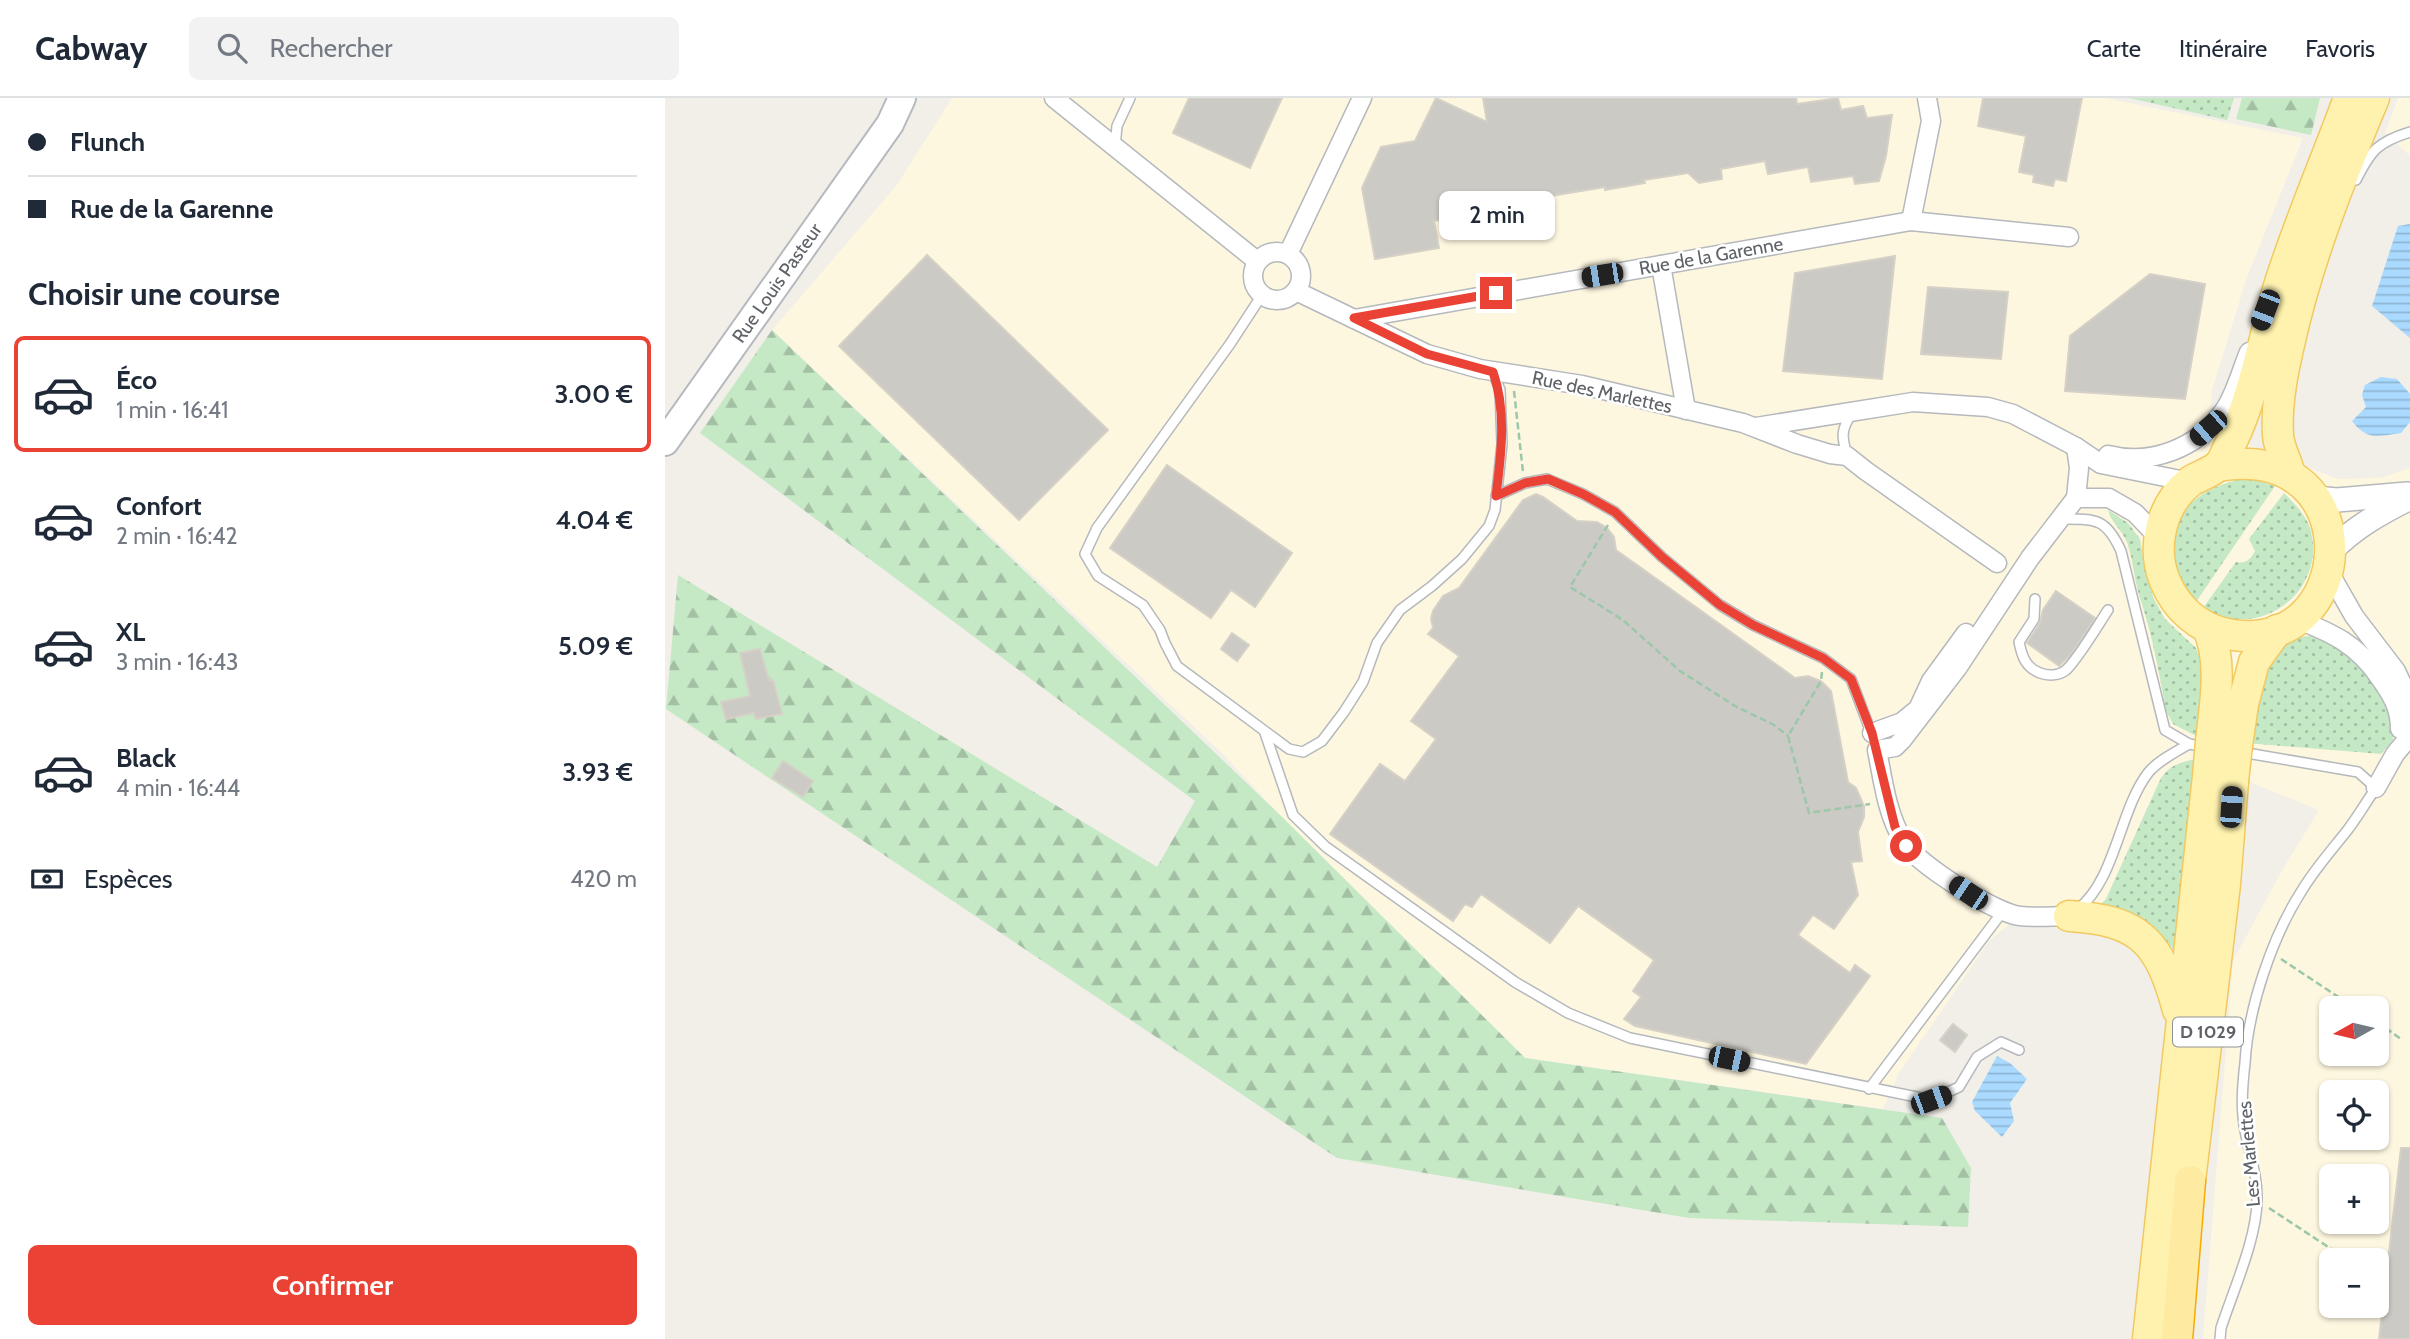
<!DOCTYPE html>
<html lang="fr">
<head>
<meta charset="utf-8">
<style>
	:root { --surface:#fff; --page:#f2f2f3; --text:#1f2937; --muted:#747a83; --line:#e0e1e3; --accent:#ea4335 }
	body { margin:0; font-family:Cabin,sans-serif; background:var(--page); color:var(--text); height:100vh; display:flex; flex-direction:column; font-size:26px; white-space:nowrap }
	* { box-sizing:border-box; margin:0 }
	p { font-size:23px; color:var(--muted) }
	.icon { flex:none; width:38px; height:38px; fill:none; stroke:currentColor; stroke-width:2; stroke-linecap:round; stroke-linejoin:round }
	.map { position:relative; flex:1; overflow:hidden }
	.side { display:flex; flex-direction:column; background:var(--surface); width:665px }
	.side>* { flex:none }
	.guide { display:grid; align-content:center; height:154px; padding:0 28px; background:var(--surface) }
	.needle { width:46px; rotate:262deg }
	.fabs { position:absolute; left:1654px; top:898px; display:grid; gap:14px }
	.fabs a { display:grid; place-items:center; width:70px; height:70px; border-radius:10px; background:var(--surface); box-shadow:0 2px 5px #0004; font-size:35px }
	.end { position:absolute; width:32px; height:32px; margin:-16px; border:9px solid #ea4335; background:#fff; box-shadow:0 0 0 4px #fff }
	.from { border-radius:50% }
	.bubble { position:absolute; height:49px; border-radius:10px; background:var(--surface); box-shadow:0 2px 5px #0004; font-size:23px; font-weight:600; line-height:49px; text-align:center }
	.car { position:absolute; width:21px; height:42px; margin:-21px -10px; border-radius:9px; box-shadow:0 0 5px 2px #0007; background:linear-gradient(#222 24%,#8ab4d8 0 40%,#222 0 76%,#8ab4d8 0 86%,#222 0) }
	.guide b { display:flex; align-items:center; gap:24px; height:66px; font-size:26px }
	.guide b+b { border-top:2px solid var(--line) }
	.guide i { width:18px; height:18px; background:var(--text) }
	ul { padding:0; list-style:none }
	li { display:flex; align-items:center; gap:21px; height:116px; margin:0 14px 10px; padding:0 14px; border:4px solid transparent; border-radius:10px }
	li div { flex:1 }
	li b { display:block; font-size:26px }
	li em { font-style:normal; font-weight:600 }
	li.on { border-color:var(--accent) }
	li>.icon { width:63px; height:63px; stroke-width:1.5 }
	h2 { padding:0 28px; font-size:32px; line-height:84px }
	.pay { display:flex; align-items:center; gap:18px; height:77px; padding:0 28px; font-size:26px }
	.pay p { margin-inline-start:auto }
	.cta { display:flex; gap:14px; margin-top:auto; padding:14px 28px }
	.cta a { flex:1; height:80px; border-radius:10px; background:var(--accent); color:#fff; font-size:28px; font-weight:600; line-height:80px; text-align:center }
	header { display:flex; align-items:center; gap:42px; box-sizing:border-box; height:98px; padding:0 35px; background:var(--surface); border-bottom:2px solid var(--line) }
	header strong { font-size:33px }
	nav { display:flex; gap:38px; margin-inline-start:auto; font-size:24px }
	.search { width:490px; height:63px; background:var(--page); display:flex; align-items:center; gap:18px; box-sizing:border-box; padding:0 24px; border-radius:10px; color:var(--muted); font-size:26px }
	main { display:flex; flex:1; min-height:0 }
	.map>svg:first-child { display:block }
	.commercial { fill:#fef7e0; fill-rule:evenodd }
	.green { fill:url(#green-dots) }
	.forest { fill:url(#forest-firs) }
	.water { fill:url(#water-rules) }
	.building { fill:#cccac5; stroke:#d6d1c6; stroke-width:2 }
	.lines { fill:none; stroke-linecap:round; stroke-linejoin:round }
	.service-casing { stroke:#b5b8bc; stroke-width:12 }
	.minor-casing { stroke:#b5b8bc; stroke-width:21 }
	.tertiary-casing { stroke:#b5b8bc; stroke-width:26 }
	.secondary-casing { stroke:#b6babf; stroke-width:30 }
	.primary-casing { stroke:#f2c960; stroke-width:33 }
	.trunk-casing { stroke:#f9ab00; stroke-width:33 }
	.path { stroke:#9cc7a9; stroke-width:2.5; stroke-dasharray:7 3.5; stroke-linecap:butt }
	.service { stroke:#fff; stroke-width:9 }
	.minor { stroke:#fff; stroke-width:18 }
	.tertiary { stroke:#fff; stroke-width:23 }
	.secondary { stroke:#fff; stroke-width:26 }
	.primary { stroke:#fff2af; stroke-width:30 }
	.trunk { stroke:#feeaa1; stroke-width:30 }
	.primary-bridge-casing { stroke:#f2c960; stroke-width:33; stroke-linecap:butt }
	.primary-bridge { stroke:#fff2af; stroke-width:30 }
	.route { stroke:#ea4335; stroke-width:9 }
	.labels { text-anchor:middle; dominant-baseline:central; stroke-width:5; stroke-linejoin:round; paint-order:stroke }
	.shield { fill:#fff; stroke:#8f9295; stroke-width:2 }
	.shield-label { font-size:18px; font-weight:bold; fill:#5f6368 }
	.street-label { font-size:19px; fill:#5f6368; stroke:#fff }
</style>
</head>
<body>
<header>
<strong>Cabway</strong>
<div class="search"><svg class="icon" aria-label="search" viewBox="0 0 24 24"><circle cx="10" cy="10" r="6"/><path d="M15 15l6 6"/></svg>Rechercher</div>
<nav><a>Carte</a><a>Itinéraire</a><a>Favoris</a></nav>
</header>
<main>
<section class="side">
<div class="guide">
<b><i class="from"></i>Flunch</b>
<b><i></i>Rue de la Garenne</b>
</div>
<h2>Choisir une course</h2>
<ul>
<li class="on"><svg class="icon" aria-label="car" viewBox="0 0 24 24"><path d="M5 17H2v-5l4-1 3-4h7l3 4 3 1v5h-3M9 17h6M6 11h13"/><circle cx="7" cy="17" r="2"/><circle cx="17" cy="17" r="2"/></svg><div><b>Éco</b><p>1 min · 16:41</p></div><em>3.00 €</em></li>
<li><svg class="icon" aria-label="car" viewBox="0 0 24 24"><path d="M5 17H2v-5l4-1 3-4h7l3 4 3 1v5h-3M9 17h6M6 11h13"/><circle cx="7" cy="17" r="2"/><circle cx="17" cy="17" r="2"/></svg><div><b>Confort</b><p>2 min · 16:42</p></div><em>4.04 €</em></li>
<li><svg class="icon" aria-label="car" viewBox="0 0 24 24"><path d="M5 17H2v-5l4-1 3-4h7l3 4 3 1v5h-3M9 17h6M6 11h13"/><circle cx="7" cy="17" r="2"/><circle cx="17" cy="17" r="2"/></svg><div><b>XL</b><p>3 min · 16:43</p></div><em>5.09 €</em></li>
<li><svg class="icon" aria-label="car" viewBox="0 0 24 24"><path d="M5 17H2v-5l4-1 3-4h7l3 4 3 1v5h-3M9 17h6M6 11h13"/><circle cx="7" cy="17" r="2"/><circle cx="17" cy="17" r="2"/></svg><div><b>Black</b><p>4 min · 16:44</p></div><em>3.93 €</em></li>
</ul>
<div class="pay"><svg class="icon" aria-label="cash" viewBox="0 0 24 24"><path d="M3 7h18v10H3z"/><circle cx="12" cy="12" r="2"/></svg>Espèces<p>420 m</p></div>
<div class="cta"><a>Confirmer</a></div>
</section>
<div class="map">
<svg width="1745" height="1241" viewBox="0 0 1745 1241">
	<defs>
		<pattern id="green-dots" width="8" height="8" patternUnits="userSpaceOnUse" patternTransform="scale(1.75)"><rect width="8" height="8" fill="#c5e8c5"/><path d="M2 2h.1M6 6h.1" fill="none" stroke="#a3c0a4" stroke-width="1.8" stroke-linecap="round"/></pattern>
		<pattern id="forest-firs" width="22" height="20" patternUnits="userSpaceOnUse" patternTransform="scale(1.75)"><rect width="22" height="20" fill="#c5e8c5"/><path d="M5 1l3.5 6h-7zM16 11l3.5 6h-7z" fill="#a3c0a4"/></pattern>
		<pattern id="water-rules" width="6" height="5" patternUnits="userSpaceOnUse" patternTransform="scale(1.75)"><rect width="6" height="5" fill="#aadaff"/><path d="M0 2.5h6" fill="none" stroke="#8eb4d2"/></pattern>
	</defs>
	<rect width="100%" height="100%" fill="#f1efe8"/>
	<g class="commercial">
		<path d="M287,0H1440L1638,40L1582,179L1547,292L1544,332L1673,381L1715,380L1745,370V1241H1538L1568,863L1615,776L1654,712L1531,662L1504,670L1496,680L1441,801L1429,813L1354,818L1324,843L1234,975L1218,1011L861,960L612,714L557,655L107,232L232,87ZM1666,910H1712V956H1666ZM1666,994H1712V1040H1666ZM1666,1078H1712V1124H1666ZM1666,1162H1712V1208H1666Z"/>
		<path d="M1733,0H1745V58L1720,35Z"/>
	</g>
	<g class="green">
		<path d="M1464,0H1569L1562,22Z"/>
		<path d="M1572,382H1590L1610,388L1531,504C1527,499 1521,494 1517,488C1511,478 1509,467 1509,457C1506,413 1533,392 1572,382Z"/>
		<path d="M1619,395C1629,405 1640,416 1645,430C1660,480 1618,526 1568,521C1557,520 1548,515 1538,510L1571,464C1581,466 1585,462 1590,453L1584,441Z"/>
		<path d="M1443,412L1463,425L1475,441L1481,477L1489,501L1500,521L1531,550L1539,571L1533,639L1508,626L1501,613C1494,574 1487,535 1474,497C1469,480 1468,461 1462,444C1457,432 1445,423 1443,412Z"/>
		<path d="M1653,538L1684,552L1725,600L1728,642L1716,656L1581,645C1590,610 1594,556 1631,540C1637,538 1646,538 1653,538Z"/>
		<path d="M1531,661L1511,853C1478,822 1479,811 1429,813L1441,801L1496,680C1506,667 1515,664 1531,661Z"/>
	</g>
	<g class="forest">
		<path d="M1577,0H1655L1646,37L1571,21Z"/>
		<path d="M107,232L612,714L860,960L1277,1020L1306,1070L1303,1129L1024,1120L672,1060L1,611L13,477L492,769L530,703L35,335Z"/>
	</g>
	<g class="water">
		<path d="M1745,126V240L1707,208L1733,128Z"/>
		<path d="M1716,279L1732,281L1745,296V324L1736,335C1713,338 1702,343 1687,323L1701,309L1697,297L1700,287Z"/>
		<path d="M1332,958L1345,965L1362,981L1345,1005L1349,1023L1337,1039L1310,1013L1307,1004Z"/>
	</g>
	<g class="building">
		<path d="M524,0H617L585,70L508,35Z"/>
		<path d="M771,0L822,24L818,0H1131L1132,6L1173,0L1176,12L1198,8L1202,20L1227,17L1221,58L1214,83L1190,86L1188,78L1146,84L1143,69L1103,76L1100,63L1056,71L1057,81L1034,85L1023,75L979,82L980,85L940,92V89L837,106V111L814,115V118L799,121V117L769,123L774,150L710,161L697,90L716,49L750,43Z"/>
		<path d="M1318,0H1417L1401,83L1390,81L1388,88L1368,84L1369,77L1354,74L1361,38L1313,28Z"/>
		<path d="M262,157L443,332L354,422L174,248Z"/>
		<path d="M1230,158L1217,281L1118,273L1130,175Z"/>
		<path d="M1485,176L1540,186L1520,301L1400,293L1405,238Z"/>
		<path d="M1263,189L1343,194L1336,261L1256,256Z"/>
		<path d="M502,367L627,455L590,509L566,492L546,520L445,450Z"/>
		<path d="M871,396L878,399L912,423L932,424L942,430L949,439L951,452L1130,580L1143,578L1156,583L1166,593L1183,684L1191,690L1199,708V719L1193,734L1197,763L1186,764L1193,797L1169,831L1148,817L1133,837L1185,875L1190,867L1205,878L1141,966L970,928L959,921L976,899L968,893L989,862L913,808L885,845L816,796L807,809L800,806L788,823L665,736L715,666L740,683L771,641L746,623L794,558L763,536L768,530L766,521L768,513L778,498L794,490L858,402Z"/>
		<path d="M1391,493L1430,520L1406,556L1394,568L1362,545L1375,525L1378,512Z"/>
		<path d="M567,535L584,547L572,563L556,551Z"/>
		<path d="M95,551L104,582H108L117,616L91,621L89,615L61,621L56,604L85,598L75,555Z"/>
		<path d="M118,663L148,683L138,699L107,680Z"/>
		<path d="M1288,926L1302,937L1290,954L1275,942Z"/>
		<path d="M1736,1050H1745V1241H1714Z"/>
	</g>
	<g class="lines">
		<defs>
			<g id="service">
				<path d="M450,49L452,28L465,0"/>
				<path d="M1691,82C1706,52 1713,44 1745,34"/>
				<path d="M597,197L565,246L432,430L420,456L433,478L478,507L495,532L500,545L512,568L624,651L638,654L657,643L679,614L698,584L712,545L735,512L767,488L797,461L824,428L830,412L837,346L835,292L828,274"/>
				<path d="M1182,358C1177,339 1175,333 1187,315"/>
				<path d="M831,398L860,385L882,381L918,396L950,414L997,459L1055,507L1088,527L1158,560L1186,581L1207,637"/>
				<path d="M1397,421C1431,421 1441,420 1456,453L1500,632L1524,646L1542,649"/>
				<path d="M1370,501L1369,521L1354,544C1357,558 1360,569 1375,575C1383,578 1394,578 1401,572C1413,561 1433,527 1443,512"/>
				<path d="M600,635L628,717L661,749L850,884L903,915L965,940L1266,1002L1294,989L1312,959L1336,944L1354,952"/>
				<path d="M1413,811C1451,781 1454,713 1483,675C1492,663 1511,654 1524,646"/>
				<path d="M1204,991L1338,813"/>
				<path d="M1555,1241L1556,1230C1568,1193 1592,1140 1592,1102C1593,1073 1580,1046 1578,1018C1576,1001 1578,982 1580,965C1583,911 1607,839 1636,794C1649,772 1665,754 1681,734C1692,720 1701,704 1711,690L1693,674L1576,654"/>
			</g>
			<g id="minor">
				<path d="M389,0L592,163"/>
				<path d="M1246,123L1266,23L1262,0"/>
				<circle cx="612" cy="178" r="24"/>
				<path d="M623,156L697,0"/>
				<path d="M996,167L1021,312"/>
				<path d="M631,193L762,256L815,271L917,287L1078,325L1132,346L1165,356L1182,358L1201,373L1332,465"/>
				<path d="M689,221L1246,123L1404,139"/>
				<path d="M1091,329L1248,304L1323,309L1348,316L1411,349L1436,366L1525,384"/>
				<path d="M1411,349L1414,370L1411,400"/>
				<path d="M1443,357C1486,368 1532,350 1558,314C1570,298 1576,273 1584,254"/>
				<path d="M1664,474L1689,518L1731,573L1744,601V630L1740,644L1730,656L1711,690"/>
				<path d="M1631,521C1668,535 1693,547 1715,580C1727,597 1735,610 1735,631"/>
				<path d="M1207,635L1237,624L1253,611L1266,583L1301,535"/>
				<path d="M1404,818C1388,818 1371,820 1355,818C1330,815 1252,766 1239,744C1222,717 1218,683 1212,652L1230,649L1237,642L1293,569L1365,460L1411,400H1444L1470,415L1494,440"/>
			</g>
			<g id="tertiary">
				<path d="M1650,400L1672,402L1742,396"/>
				<path d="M1666,453C1690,429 1715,415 1745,400"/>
			</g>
			<path id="secondary" d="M0,344L225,26L237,0"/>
			<g id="primary">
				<path d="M1553,368C1708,342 1694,562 1562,536C1533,530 1511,510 1500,483C1486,449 1496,406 1526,383C1534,378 1547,374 1553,368C1559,363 1562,351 1566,345C1589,299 1599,238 1614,188C1634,124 1661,63 1684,0"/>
				<path d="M1625,377C1622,363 1614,351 1613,337C1611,305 1618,272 1625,242C1644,158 1676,79 1709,0"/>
				<path d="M1543,530C1558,565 1550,606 1546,643"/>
				<path d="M1572,647L1578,606L1589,564L1612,532"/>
				<path d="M1404,818C1476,822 1495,845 1513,912"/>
				<path d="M1525,1083L1560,786L1568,683"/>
				<path d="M1483,1241L1543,678"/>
			</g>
			<path id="trunk" d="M1512,1241L1525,1083"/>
		</defs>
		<use href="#service" class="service-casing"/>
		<use href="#minor" class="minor-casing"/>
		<use href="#tertiary" class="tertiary-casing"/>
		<use href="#secondary" class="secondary-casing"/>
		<use href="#primary" class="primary-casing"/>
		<use href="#trunk" class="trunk-casing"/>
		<g class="path">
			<path d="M849,293L858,374"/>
			<path d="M943,427L905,489L958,522L1015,573L1070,608L1109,627L1123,638"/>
			<path d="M1157,574L1156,583L1123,638L1144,715L1205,706"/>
			<path d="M1616,861L1690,910"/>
			<path d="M1712,924L1736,941"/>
			<path d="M1604,1110L1683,1162"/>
		</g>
		<use href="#service" class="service"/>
		<use href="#minor" class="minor"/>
		<use href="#tertiary" class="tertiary"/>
		<use href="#secondary" class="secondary"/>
		<use href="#primary" class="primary"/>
		<use href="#trunk" class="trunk"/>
		<defs>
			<g id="primary-bridge">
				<path d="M1543,678L1546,643"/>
				<path d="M1568,683L1572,647"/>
			</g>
		</defs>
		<use href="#primary-bridge" class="primary-bridge-casing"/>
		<use href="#primary-bridge" class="primary-bridge"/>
	</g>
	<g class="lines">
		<path class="route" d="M831,195L689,220L762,256L828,274C842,314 836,357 831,398L860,385L883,381L918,396L950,414L997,459L1055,507L1088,527L1158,560L1186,581L1207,635L1230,729L1241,748"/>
	</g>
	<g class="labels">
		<rect class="shield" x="1508" y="919.5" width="70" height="29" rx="5"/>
		<g class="shield-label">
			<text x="1543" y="934">D 1029</text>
		</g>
		<g class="street-label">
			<text transform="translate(1046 158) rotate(-10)">Rue de la Garenne</text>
			<text transform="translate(112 185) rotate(-55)">Rue Louis Pasteur</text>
			<text transform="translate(937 294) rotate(12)">Rue des Marlettes</text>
			<text transform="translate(1584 1056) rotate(-95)">Les Marlettes</text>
		</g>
	</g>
</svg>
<div class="fabs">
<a><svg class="needle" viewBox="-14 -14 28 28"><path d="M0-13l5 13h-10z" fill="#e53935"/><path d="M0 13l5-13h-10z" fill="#747a83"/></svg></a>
<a><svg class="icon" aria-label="locate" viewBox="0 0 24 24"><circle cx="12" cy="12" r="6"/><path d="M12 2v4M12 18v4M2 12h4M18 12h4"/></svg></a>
<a>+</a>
<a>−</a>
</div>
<i class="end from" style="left:1241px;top:748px"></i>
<i class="end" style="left:831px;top:195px"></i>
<div class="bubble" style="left:774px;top:93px;width:116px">2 min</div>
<i class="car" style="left:937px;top:177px;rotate:261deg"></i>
<i class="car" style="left:1600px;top:212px;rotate:201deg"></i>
<i class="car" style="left:1543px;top:330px;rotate:229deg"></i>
<i class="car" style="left:1566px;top:709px;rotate:4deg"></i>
<i class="car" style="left:1303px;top:795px;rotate:304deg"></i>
<i class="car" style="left:1064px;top:961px;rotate:102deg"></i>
<i class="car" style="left:1266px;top:1002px;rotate:70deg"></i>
</div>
</main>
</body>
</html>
